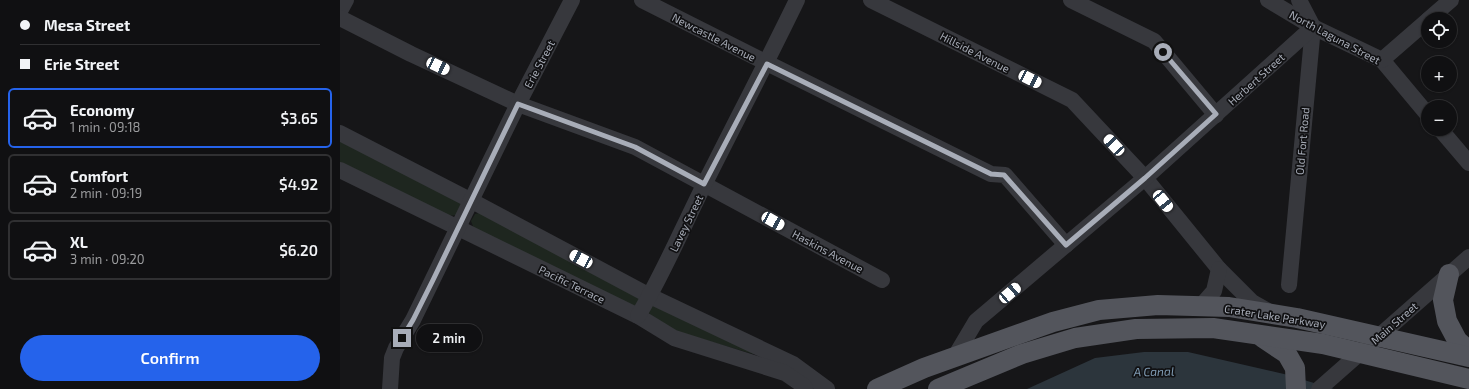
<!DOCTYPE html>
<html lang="en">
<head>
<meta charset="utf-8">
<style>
	:root { --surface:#101012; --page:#19191b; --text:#f1f3f6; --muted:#9c9d9f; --line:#303032; --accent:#2563eb }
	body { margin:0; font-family:"Exo 2",sans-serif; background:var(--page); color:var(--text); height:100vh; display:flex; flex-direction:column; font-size:15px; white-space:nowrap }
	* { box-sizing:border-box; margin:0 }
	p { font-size:13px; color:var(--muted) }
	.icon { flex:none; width:22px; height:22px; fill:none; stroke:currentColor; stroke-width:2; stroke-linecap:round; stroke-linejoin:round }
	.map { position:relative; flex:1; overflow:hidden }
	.details { display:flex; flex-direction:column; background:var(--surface); width:340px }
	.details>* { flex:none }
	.banner { display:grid; align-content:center; height:88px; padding:0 20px; background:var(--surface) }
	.fabs { position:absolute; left:1081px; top:12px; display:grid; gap:8px }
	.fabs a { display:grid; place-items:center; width:36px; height:36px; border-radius:50%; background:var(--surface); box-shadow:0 1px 3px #0004,0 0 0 1px var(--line); font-size:20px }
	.end { position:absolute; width:18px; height:18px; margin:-9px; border:5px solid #a8adb8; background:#111; box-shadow:0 0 0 2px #111 }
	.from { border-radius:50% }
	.bubble { position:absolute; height:28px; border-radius:14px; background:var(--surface); box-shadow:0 1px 3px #0004,0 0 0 1px var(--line); font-size:13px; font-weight:600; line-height:28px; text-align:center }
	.car { position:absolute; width:12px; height:24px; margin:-12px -6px; border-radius:5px; box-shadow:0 0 3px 1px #0007; background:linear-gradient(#fff 24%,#345 0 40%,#fff 0 76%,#345 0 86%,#fff 0) }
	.banner b { display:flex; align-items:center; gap:14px; height:38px; font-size:15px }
	.banner b+b { border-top:1px solid var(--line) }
	.banner i { width:10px; height:10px; background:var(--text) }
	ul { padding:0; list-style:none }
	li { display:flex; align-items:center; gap:12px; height:60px; margin:0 8px 6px; padding:0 12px; border:2px solid var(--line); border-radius:6px }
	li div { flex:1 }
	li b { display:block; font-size:15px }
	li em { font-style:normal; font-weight:600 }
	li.selected { border-color:var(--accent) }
	li>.icon { width:36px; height:36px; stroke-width:1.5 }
	.cta { display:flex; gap:8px; margin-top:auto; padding:8px 20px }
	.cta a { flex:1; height:46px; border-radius:24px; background:var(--accent); color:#fff; font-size:16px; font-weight:600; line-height:46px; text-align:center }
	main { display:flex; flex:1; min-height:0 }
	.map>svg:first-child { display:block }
	.green { fill:#1e261f }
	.water { fill:#2c353c }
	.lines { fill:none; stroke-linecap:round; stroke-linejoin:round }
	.minor { stroke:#37383d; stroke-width:16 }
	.major { stroke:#53555c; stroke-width:20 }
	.route { stroke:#a8adb8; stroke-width:5 }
	.labels { text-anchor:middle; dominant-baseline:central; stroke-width:3.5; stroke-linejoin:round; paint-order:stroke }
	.street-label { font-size:11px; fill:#a8adb8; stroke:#111113 }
	.water-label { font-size:12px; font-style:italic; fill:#7f9bb3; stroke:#111113 }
</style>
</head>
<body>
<main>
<section class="details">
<div class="banner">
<b><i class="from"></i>Mesa Street</b>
<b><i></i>Erie Street</b>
</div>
<ul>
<li class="selected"><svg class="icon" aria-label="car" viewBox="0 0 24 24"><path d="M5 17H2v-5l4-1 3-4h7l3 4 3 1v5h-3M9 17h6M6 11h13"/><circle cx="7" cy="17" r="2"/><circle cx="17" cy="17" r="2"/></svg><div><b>Economy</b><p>1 min · 09:18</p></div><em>$3.65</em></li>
<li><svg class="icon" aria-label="car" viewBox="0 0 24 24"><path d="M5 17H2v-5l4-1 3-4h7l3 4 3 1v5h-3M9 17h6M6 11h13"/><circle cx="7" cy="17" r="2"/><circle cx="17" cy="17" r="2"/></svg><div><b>Comfort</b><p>2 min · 09:19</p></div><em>$4.92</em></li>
<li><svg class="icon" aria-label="car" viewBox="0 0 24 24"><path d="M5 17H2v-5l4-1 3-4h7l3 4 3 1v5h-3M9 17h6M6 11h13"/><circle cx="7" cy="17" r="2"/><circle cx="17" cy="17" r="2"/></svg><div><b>XL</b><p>3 min · 09:20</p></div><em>$6.20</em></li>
</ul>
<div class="cta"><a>Confirm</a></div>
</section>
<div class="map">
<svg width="1129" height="389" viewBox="0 0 1129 389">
	<rect width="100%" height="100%" fill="#161618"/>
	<g class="green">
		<path d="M0,138L118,198L122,206L118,215L107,216L0,162Z"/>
		<path d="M143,212L303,298L298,306L289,307L134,229L131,221L135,214Z"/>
		<path d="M312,305L415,351L413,354L334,331L314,319L309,313Z"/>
	</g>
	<path class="water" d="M804,352H848L944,374L994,389H687L755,358Z"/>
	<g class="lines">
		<g class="minor">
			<path d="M302,0L427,63L651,174L665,175L726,245"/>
			<path d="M531,0L732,100L805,178L879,269L912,302L928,311"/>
			<path d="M731,0L814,41L876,115"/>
			<path d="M928,0L973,27L1042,60L1088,115"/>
			<path d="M0,11L6,0"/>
			<path d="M0,18L71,54L178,104L295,147L542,280"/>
			<path d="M1089,19L1111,0"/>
			<path d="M1042,60L1088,20"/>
			<path d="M1100,129L1129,163"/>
			<path d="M0,133L132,201L310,296L453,364L487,389"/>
			<path d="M0,170L298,316L334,338L445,373L464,386L465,389"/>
			<path d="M949,285L973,27L959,0"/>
			<path d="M860,307L874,291L879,269"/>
			<path d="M298,316C323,274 342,229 364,185C395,123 427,62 457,0"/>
			<path d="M614,358L636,321L805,178L973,27"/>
			<path d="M50,389L52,358L56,348L73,320L178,104L232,0"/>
			<path d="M979,389L1129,257"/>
		</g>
		<g class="major">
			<path d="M1109,274L1103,300L1107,321L1117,340L1129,351"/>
			<path d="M923,338L947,354L955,368L956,389"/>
			<path d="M537,389L584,368L713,322L759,310L818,305L889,307L957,318L1129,357"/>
			<path d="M598,389L682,354L735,338L796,329L873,328L983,344L1129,379"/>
		</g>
	</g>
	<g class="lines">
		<path class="route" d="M62,338L73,320L93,280L178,104L295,147L364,184L427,64L651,174L664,175L726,245L805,178L876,114L823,52"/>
	</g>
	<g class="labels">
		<g class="street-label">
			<text transform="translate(374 37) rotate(27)">Newcastle Avenue</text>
			<text transform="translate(995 37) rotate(28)">North Laguna Street</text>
			<text transform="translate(635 52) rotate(27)">Hillside Avenue</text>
			<text transform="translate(199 64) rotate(-62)">Erie Street</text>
			<text transform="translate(916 79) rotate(-42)">Herbert Street</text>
			<text transform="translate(962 141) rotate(-85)">Old Fort Road</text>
			<text transform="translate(346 223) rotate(-64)">Lavey Street</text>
			<text transform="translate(488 251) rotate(28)">Haskins Avenue</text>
			<text transform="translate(232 284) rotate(26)">Pacific Terrace</text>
			<text transform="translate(935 316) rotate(9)">Crater Lake Parkway</text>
			<text transform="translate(1054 323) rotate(-41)">Main Street</text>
		</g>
		<g class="water-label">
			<text transform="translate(814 371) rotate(-1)">A Canal</text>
		</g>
	</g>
</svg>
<div class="fabs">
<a><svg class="icon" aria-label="locate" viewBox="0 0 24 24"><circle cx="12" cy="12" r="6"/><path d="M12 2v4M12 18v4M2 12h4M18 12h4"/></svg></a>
<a>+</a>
<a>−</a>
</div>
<i class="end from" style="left:823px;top:52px"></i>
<i class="end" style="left:62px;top:338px"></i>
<div class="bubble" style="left:76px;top:324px;width:66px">2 min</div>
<i class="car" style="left:98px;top:66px;rotate:115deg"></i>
<i class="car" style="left:690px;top:79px;rotate:117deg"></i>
<i class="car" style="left:774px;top:145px;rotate:317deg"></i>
<i class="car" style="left:823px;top:201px;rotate:141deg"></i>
<i class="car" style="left:433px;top:221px;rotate:119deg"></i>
<i class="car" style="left:241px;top:259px;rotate:298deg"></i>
<i class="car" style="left:670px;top:293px;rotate:49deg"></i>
</div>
</main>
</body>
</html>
